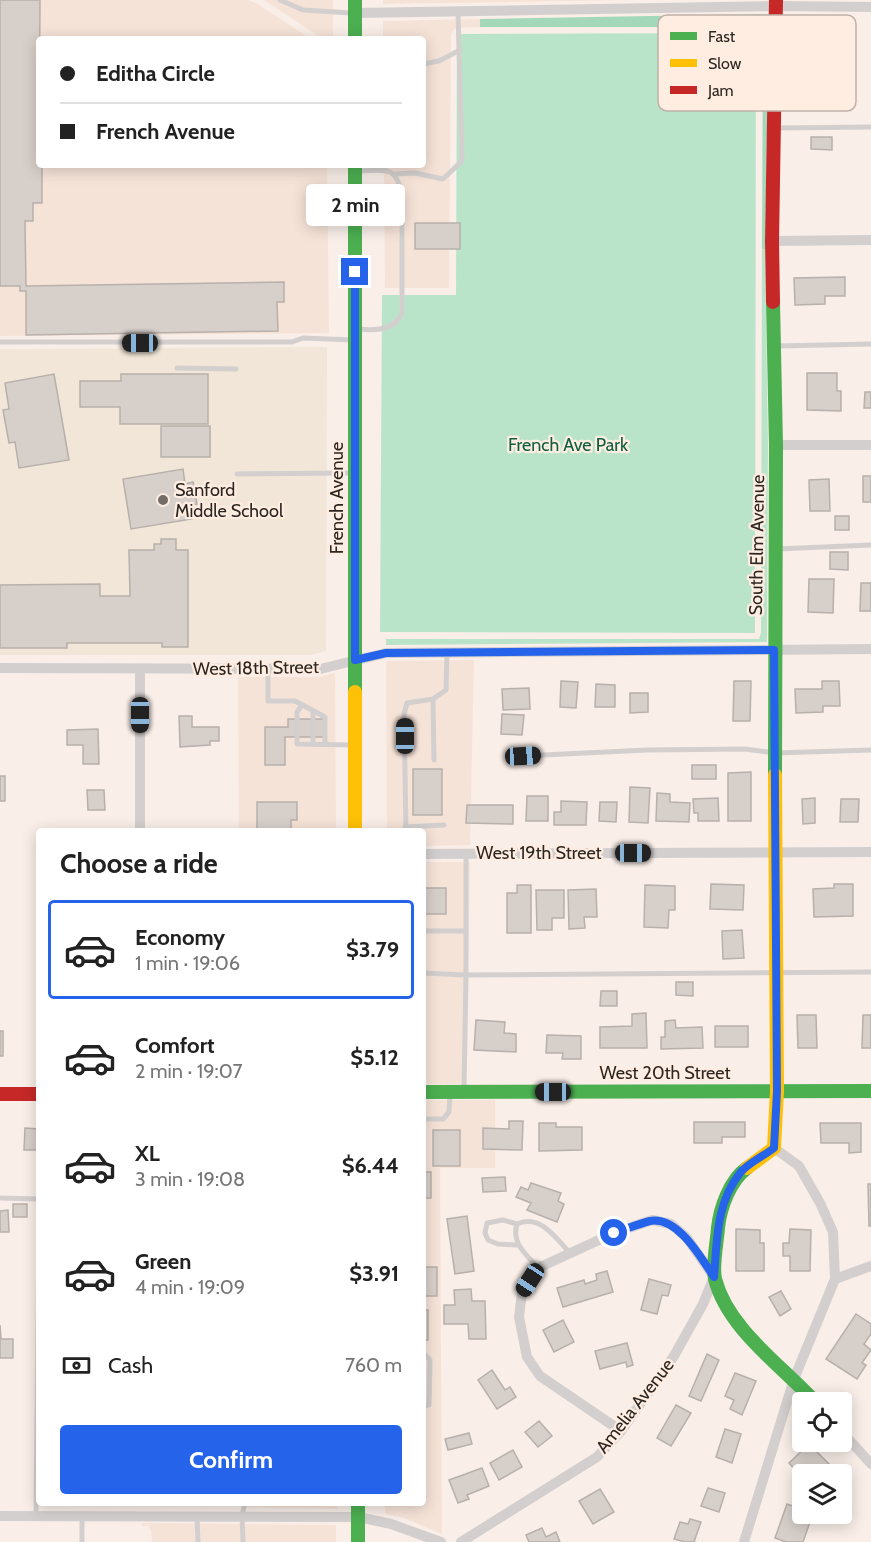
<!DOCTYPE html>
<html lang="en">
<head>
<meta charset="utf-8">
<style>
	:root { --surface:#fff; --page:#f6f6f6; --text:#222; --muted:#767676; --line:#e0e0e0; --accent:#2563eb }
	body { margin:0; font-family:Cabin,sans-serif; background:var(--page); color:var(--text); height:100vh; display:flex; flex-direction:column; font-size:22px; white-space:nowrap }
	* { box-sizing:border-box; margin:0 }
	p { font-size:20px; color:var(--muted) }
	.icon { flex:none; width:33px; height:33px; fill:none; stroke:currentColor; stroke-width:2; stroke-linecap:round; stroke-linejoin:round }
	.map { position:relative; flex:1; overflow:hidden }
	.details { position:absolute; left:36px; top:828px; width:390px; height:678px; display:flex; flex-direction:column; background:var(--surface); border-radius:6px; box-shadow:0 3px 15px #0003 }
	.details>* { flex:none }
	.hud { position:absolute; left:36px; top:36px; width:390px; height:132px; border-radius:6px; box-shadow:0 3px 15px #0003; display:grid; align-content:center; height:132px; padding:0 24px; background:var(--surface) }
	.tools { position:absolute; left:792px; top:1392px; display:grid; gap:12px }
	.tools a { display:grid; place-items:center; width:60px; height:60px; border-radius:6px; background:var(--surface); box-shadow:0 3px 15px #0003; font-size:30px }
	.end { position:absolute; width:27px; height:27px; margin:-14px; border:8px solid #2563eb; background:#fff; box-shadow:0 0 0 3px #fff }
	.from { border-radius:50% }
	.bubble { position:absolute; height:42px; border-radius:6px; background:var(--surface); box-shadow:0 3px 15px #0003; font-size:20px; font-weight:700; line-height:42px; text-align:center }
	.car { position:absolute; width:18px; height:36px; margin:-18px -9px; border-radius:8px; box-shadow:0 0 4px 2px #0007; background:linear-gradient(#222 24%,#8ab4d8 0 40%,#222 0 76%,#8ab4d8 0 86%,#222 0) }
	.hud b { display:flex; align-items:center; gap:21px; height:57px; font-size:22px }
	.hud b+b { border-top:2px solid var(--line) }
	.hud i { width:15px; height:15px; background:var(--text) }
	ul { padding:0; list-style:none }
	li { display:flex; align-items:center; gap:18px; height:99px; margin:0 12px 9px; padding:0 12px; border:3px solid transparent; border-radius:6px }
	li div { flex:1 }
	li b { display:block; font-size:22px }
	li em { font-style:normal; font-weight:700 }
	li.active { border-color:var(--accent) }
	li>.icon { width:54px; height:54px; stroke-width:1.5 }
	h2 { padding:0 24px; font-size:27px; line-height:72px }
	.pay { display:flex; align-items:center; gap:15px; height:66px; padding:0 24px; font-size:22px }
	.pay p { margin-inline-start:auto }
	.cta { display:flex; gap:12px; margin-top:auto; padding:12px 24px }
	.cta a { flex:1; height:69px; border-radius:6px; background:var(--accent); color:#fff; font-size:24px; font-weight:700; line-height:69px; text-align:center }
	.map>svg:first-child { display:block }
	.built { fill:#f6e3d8 }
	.education { fill:#f1e6d7 }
	.green { fill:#bae4ca }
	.forest { fill:#a3d8ba }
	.building { fill:#d7cfca; stroke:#b8b0ab; stroke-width:1.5 }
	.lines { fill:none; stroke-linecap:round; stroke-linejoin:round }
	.lane { stroke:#d3cfce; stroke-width:5 }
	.street { stroke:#d3cfce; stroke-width:10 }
	.fast { stroke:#4caf50; stroke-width:14 }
	.slow { stroke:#ffc107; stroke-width:14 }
	.jam { stroke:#c62828; stroke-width:14 }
	.route { stroke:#2563eb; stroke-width:8 }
	.poi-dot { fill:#746c67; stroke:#ffede2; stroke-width:2 }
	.labels { text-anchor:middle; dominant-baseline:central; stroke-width:4.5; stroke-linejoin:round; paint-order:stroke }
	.park-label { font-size:18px; fill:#0e6040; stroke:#ffede2 }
	.poi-label { font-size:18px; fill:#2c2621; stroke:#ffede2; text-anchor:start }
	.street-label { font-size:18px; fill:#2c2621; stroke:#ffede2 }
	.key { fill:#ffede2; stroke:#c0b1a8; stroke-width:1.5 }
	.key-label { font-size:16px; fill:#2c2621 }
</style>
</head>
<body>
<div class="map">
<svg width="871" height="1542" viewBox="0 0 871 1542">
	<rect width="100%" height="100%" fill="#f9eee8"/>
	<g class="built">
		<path d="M0,0H248L256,3L311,39H39V165H327L329,333L0,336Z"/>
		<path d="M264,0H333V39H323Z"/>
		<path d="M383,0H630L383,4Z"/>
		<path d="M480,19V27L455,28L451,34L449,288H385L384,165H423V39H383V21Z"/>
		<path d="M474,660L470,845L423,846V831H387L386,661Z"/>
		<path d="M335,673L336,831H239L238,677H320Z"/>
		<path d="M423,862H470L466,1084H423Z"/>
		<path d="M423,1100H495V1168H440L442,1534L404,1518L385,1514V1503H423Z"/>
		<path d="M245,1503H337V1509L245,1507Z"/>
		<path d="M142,1523L336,1525V1542H152L151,1531L148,1526H142Z"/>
	</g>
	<path class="education" d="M327,347L326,651L310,655H0V349Z"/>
	<g class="green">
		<path d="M756,33L755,633L380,632L382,295H456L457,34Z"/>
		<path d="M762,249H765L768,445L767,642L386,645V639H759L761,633Z"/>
	</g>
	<path class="forest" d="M769,14L765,249H762L763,33L760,27H480V19Z"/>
	<g class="building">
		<path d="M0,0H40L39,165H42V203H33V221H25L26,286L284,282V302H277L278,331L26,335V291H20V286H0Z"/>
		<path d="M811,137H832V150L811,149Z"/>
		<rect x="415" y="223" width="45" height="26"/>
		<path d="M845,277V296H825V304L795,305L794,278Z"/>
		<path d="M807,373H837V391H841V411L807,410Z"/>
		<path d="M54,374L69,460L19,468L15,442L9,443L3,410L9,409L5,383Z"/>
		<path d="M121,374H208V424H120V407H80V381H121Z"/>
		<path d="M865,392H871V408H864Z"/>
		<rect x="161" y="426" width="49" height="31"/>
		<path d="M183,469L185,484L193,482L197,504L190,505L192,519L131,529L123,479Z"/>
		<rect x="863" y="476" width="8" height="26"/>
		<path d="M829,479L830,511H810L809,480Z"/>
		<rect x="835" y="516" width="14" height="14"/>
		<path d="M161,539H176V550H188V647H162V643H67V648H0V585L100,584V596H130L129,550H154V544H161Z"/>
		<path d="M830,552H848V570L830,569Z"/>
		<path d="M809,579H834L833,613L808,612Z"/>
		<path d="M861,583H871V611H860Z"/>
		<path d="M561,681L578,682L576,708L560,707Z"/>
		<path d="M734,681H751L750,721H733Z"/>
		<path d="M822,681H839L840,706H823V712L796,713L795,689H822Z"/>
		<path d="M596,684L615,685V707H595Z"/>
		<path d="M529,688L530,709L503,710L502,689Z"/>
		<path d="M630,693H648V712L630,713Z"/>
		<path d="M502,714L524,715L522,735L501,734Z"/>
		<path d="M179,716H192V727H219V741H210V745L180,747Z"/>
		<path d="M288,719H324V737H285V765H265V727H288Z"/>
		<path d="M98,729L99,764H83V745H67V730Z"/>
		<rect x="692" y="765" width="24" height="14"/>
		<rect x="413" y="769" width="29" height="46"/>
		<path d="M751,772V821H728V773Z"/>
		<rect x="0" y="776" width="5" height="25"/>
		<path d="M630,787L650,788L648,823L629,822Z"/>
		<path d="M87,790H104L105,810H88Z"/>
		<path d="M657,793L670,794V802L690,803L689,822L656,821Z"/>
		<path d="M527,796H548V821H526Z"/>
		<path d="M718,798L719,821H698V813H694L693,799Z"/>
		<path d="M815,798V823L803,824L802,799Z"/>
		<path d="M841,799H859L858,822H840Z"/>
		<path d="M561,801L587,802L586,825H554V812H561Z"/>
		<path d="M257,802H297V820H291V831H257Z"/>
		<path d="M600,802H617L616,822L599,821Z"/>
		<path d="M467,805H513V824L466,823Z"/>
		<path d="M711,884L744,885L743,910L710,909Z"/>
		<path d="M834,884H853V916L814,917L813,889L834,888Z"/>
		<path d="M517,885H531V933H507V893H517Z"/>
		<path d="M645,885L675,886V910H669L668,928L644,927Z"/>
		<rect x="423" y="888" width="23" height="26"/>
		<path d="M596,889L597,917H584L585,928L569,929L568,890Z"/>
		<path d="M536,890H564V918H552V930H537Z"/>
		<path d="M742,930L744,958L723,959L722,931Z"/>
		<path d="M676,982H693V996L676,995Z"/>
		<path d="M601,991H617V1006H600Z"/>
		<rect x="423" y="998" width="2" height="72"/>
		<path d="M646,1013L647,1048H600V1027L632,1026V1014Z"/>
		<path d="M797,1015H816L817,1048H798Z"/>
		<path d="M863,1015H871V1048H862Z"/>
		<path d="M476,1020L505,1022L504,1033L516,1034V1052L474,1050Z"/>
		<path d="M675,1020L676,1028L702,1027L703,1048L661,1049V1037H665V1021Z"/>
		<rect x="715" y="1026" width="33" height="21"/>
		<rect x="0" y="1031" width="3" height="25"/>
		<path d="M547,1035L581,1036V1059H562L563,1053H546Z"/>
		<path d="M509,1121H523L522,1150L483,1149V1128L509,1129Z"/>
		<path d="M694,1122H745V1137H722V1143H694Z"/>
		<path d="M539,1123H556V1127H582V1150L539,1151Z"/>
		<path d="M820,1123H861V1152L849,1153V1143H821Z"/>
		<path d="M25,1128L39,1129V1150H24Z"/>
		<rect x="433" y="1130" width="27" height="36"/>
		<rect x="423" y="1172" width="8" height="26"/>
		<path d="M505,1177L506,1191L483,1192L482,1178Z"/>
		<path d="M531,1183L561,1193L558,1201L564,1204L557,1222L527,1210L531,1203L516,1197L521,1187L528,1190Z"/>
		<path d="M868,1184H871V1226H869Z"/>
		<rect x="13" y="1204" width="14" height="13"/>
		<path d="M8,1210L9,1232H0V1211Z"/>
		<path d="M467,1216L474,1271L455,1274L447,1219Z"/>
		<path d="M736,1229L760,1230V1243H764V1271H736Z"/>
		<path d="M790,1229L811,1230L810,1271H790V1256H783V1243H789Z"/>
		<rect x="423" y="1267" width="14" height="29"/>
		<path d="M607,1271L613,1292L563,1307L557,1288L584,1280L585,1284L597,1280L596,1274Z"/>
		<path d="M649,1279L671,1285L668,1296L662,1295L657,1314L641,1310Z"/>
		<path d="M471,1289L472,1301H485L486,1339H469L468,1324H444V1305H455L454,1290Z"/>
		<path d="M781,1291L791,1309L780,1316L769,1297Z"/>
		<rect x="423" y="1310" width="5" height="30"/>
		<path d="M856,1314L871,1324V1334L864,1344L871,1350L862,1363L866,1365L857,1379L826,1359Z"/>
		<path d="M563,1320L574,1342L554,1352L543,1330Z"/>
		<path d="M0,1325L1,1339H13V1358H0Z"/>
		<path d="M627,1343L633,1365L627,1367L626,1362L600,1369L595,1351Z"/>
		<path d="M707,1354L719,1360L701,1401L689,1396Z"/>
		<path d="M492,1370L505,1390L510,1387L516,1397L497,1409L478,1380Z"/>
		<path d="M735,1373L756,1381L742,1415L730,1409L734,1400L725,1396Z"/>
		<path d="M676,1405L691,1413L671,1446L657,1438Z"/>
		<path d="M539,1421L552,1436L538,1447L525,1432Z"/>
		<path d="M725,1429L741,1434L732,1463L716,1457Z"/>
		<path d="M469,1433L472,1444L448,1450L445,1439Z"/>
		<path d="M809,1444L839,1474H802V1477L789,1463Z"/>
		<path d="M513,1450L522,1467L499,1480L490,1463Z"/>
		<path d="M482,1468L489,1486L467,1495L469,1499L458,1503L449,1480Z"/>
		<path d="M708,1488L725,1493L719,1512L701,1506Z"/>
		<path d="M600,1489L614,1512L593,1524L579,1501Z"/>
		<path d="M787,1504L802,1509L801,1519L810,1522L803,1542H786L775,1538Z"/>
		<path d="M690,1519L701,1522L694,1542H685L674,1539L680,1522L688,1524Z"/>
		<path d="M542,1528L546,1537L556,1532L560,1542H529L526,1535Z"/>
	</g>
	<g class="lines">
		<g class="lane">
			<path d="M280,0L303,10L351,13"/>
			<path d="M423,64L439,61L460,50"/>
			<path d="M776,128L871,127"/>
			<path d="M395,174L415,173L443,179L462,161L458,11"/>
			<path d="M358,329C374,331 395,331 402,313V193C395,165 385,170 360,171"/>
			<path d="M0,342H292L303,338L352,340"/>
			<path d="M776,346L871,344"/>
			<path d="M177,368L236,369"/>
			<path d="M237,474L353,473"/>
			<path d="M776,549L871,545"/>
			<path d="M268,669V701H295L325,717V744"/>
			<path d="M433,699L434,760"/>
			<path d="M302,705L297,712V744L353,745"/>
			<path d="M313,711V744"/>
			<path d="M523,756L647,750L745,749L775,753L871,750"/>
			<path d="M405,827L444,825"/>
			<path d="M406,831L404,714L407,703L433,699L446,690L447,652"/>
			<path d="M466,854V975L871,972"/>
			<path d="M423,931H466"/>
			<path d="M423,973L466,975L464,1090"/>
			<path d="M423,1119H443L449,1112L450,1095"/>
			<path d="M0,1198L39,1199"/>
			<path d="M517,1224L503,1220L487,1223L485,1233L488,1240L498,1244L517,1245"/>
			<path d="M538,1268C526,1254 511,1243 517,1224C540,1214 555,1237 570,1253"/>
			<path d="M423,1353L430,1360L429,1405L423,1406"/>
			<path d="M36,1516L39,1233"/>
			<path d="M197,1517L198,1542"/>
			<path d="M82,1542V1517"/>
			<path d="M243,1542L242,1515L245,1503"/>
		</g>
		<g class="street">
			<path d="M355,13L776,6L871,7"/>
			<path d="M772,241L871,240"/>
			<path d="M776,445H871"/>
			<path d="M0,668L320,669L386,653L871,649"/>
			<path d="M140,669V831"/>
			<path d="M423,854L871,852"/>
			<path d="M835,1279L871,1266"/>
			<path d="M842,1432L871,1464"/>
			<path d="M0,1516L358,1517L391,1524L441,1542"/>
			<path d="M461,1542L597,1457L621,1431L674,1356L703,1304L714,1277L687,1238L671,1224L652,1220L614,1233L538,1268L522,1292L519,1317L527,1357L540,1376L621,1431"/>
			<path d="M744,1542L794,1379L835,1279L833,1232L820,1203L799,1166L774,1148"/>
		</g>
		<g class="fast">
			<path d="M355,0V39"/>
			<path d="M355,165V692"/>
			<path d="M773,302L776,445L775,775"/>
			<path d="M423,1092L871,1091"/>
			<path d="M747,1168C730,1180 720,1208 718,1228C717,1242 712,1266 715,1279C728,1329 781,1365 815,1402"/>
			<path d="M358,1503V1542"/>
		</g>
		<g class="slow">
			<path d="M355,692V831"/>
			<path d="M747,1168L774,1148L777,1091L775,775"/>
		</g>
		<g class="jam">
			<path d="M773,302L772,241L776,0"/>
			<path d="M0,1094H39"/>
		</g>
	</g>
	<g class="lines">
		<path class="route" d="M355,272V660L386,653L774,650L777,1091L774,1148C764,1156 748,1163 740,1173C716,1203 717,1241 714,1277C701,1258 678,1216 650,1221C638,1224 626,1229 614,1233"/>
	</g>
	<circle class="poi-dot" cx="163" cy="500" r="6"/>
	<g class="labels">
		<g class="park-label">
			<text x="568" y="445">French Ave Park</text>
		</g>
		<g class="poi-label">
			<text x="175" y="490">Sanford<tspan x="175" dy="21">Middle School</tspan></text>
		</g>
		<g class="street-label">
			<text transform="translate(337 498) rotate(-90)">French Avenue</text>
			<text transform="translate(757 545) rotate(-89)">South Elm Avenue</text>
			<text transform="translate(256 668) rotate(-1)">West 18th Street</text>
			<text x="539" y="853">West 19th Street</text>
			<text x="665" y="1073">West 20th Street</text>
			<text transform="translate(635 1406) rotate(-52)">Amelia Avenue</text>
		</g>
	</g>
	<rect x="658" y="15" width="198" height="96" rx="9" class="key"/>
	<rect x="670" y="32" width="27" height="8" fill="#4caf50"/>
	<rect x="670" y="59" width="27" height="8" fill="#ffc107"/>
	<rect x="670" y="86" width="27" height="8" fill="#c62828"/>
	<g class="key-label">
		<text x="708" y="42">Fast</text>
		<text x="708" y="69">Slow</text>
		<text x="708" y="96">Jam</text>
	</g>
</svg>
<div class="tools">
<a><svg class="icon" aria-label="locate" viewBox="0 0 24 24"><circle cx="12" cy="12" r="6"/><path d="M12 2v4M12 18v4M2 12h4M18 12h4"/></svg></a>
<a><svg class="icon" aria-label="layers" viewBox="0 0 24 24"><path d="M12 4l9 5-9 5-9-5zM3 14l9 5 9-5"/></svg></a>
</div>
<i class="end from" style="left:614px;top:1233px"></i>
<i class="end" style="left:355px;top:272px"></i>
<div class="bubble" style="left:306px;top:184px;width:99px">2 min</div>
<i class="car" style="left:140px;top:343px;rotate:270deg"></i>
<i class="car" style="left:140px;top:715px;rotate:180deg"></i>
<i class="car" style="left:405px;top:736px;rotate:0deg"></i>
<i class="car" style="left:523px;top:756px;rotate:87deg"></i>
<i class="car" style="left:633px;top:853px;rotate:90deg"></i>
<i class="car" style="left:553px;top:1092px;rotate:270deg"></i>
<i class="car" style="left:530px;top:1280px;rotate:213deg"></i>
<div class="hud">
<b><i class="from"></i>Editha Circle</b>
<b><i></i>French Avenue</b>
</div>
<section class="details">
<h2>Choose a ride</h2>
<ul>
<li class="active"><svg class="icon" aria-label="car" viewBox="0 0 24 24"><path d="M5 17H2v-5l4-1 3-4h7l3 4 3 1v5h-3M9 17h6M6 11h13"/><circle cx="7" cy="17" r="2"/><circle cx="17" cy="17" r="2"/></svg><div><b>Economy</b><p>1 min · 19:06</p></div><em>$3.79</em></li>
<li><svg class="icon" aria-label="car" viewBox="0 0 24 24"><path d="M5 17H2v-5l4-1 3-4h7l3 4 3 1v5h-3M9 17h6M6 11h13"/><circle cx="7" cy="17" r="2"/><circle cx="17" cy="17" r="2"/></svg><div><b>Comfort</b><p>2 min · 19:07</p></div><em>$5.12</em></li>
<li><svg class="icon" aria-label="car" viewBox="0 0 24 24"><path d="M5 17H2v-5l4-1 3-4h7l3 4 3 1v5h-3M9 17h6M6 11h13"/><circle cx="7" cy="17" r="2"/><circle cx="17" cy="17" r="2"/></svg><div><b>XL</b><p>3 min · 19:08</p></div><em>$6.44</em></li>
<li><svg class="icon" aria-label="car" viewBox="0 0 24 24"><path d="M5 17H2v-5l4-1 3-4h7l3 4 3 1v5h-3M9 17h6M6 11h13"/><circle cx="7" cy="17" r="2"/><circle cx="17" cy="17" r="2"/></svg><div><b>Green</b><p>4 min · 19:09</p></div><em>$3.91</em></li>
</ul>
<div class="pay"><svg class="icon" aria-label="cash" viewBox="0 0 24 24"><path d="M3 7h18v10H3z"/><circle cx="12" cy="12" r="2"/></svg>Cash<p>760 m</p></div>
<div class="cta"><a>Confirm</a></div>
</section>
</div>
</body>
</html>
